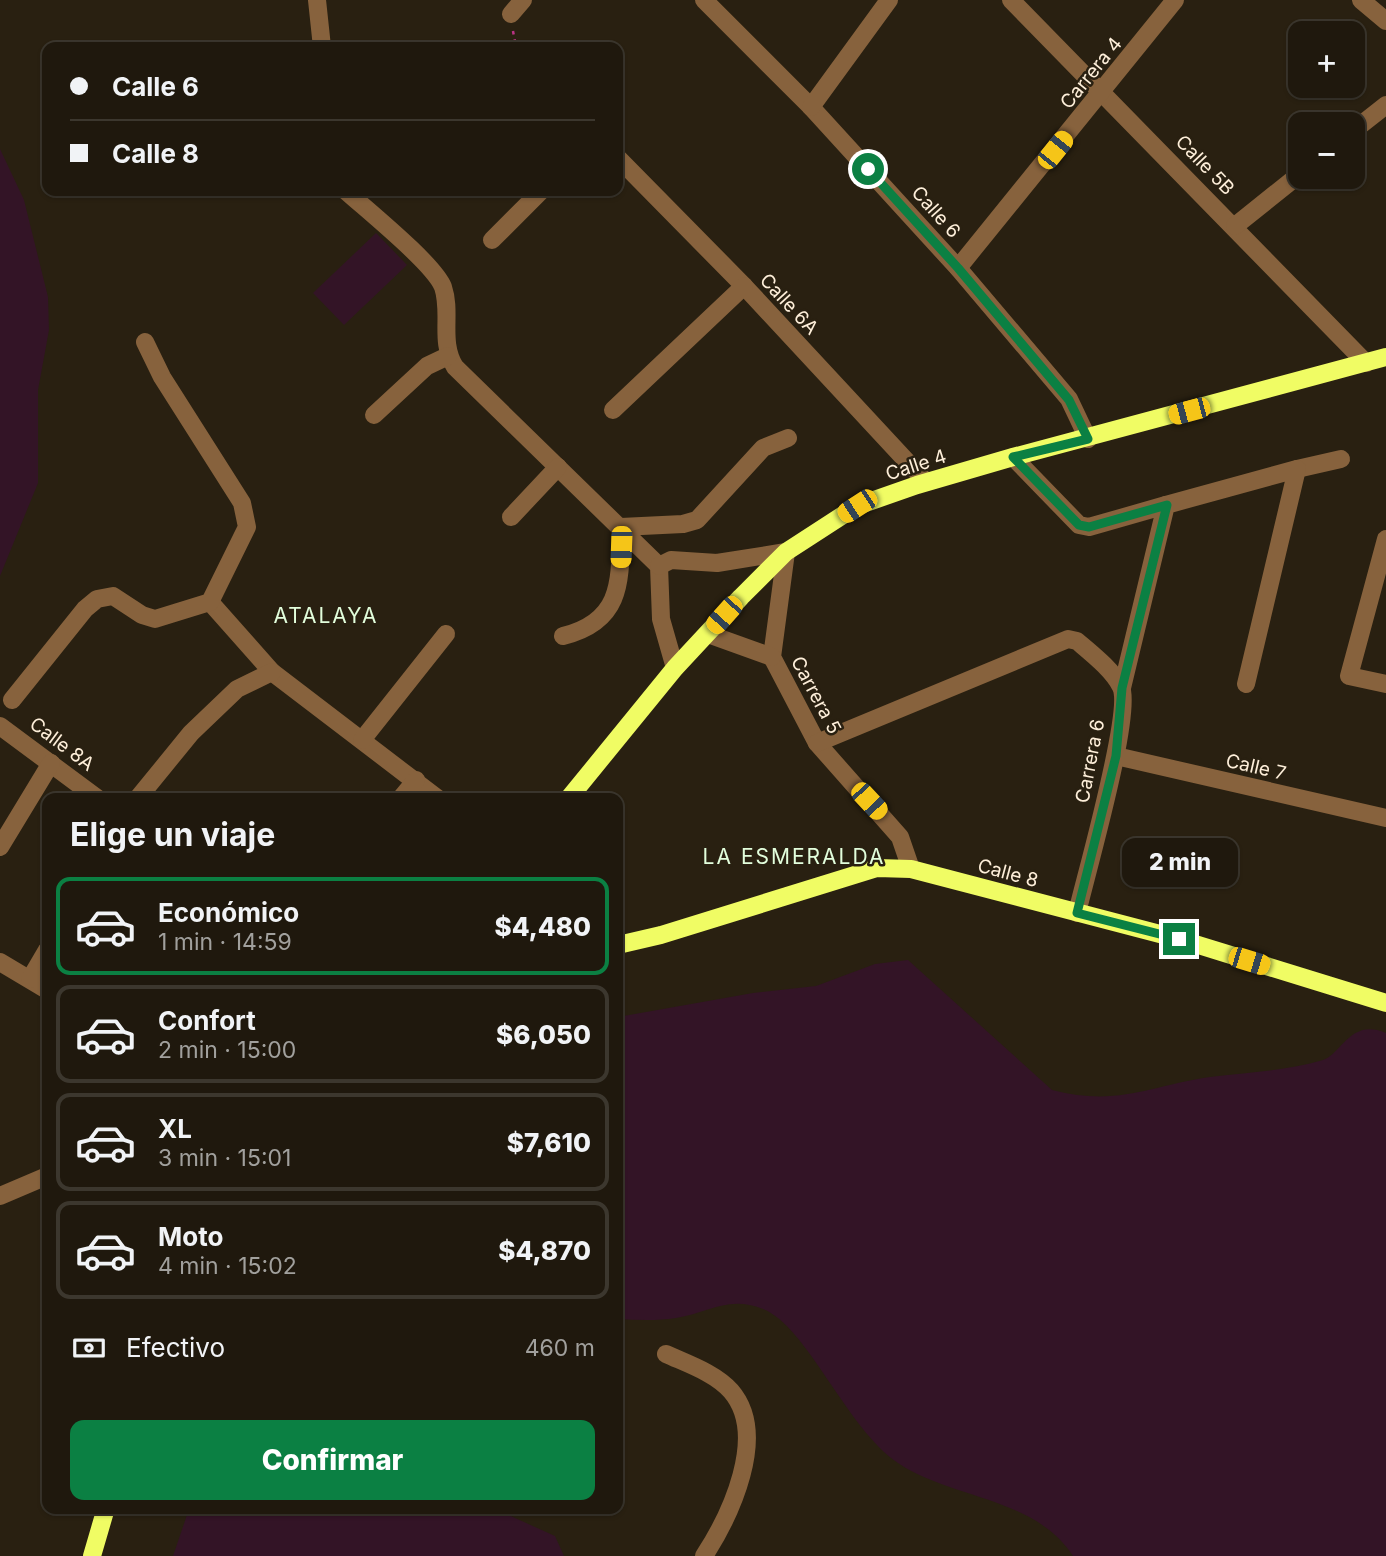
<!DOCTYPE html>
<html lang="es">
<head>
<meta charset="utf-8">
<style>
	:root { --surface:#1f180d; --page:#272116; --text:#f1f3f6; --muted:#a1a09d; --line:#3c372e; --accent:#0b8043 }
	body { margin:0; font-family:Inter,sans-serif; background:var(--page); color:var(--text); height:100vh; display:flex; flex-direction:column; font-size:26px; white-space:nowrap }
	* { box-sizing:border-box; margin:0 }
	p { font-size:23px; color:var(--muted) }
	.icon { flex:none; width:38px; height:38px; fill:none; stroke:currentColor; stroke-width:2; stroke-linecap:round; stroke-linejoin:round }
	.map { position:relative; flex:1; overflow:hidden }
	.side { position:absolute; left:42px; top:793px; width:581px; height:721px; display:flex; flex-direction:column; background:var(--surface); border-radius:14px; box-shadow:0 2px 5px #0004,0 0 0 2px var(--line) }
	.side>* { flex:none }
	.banner { position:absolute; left:42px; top:42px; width:581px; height:154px; border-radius:14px; box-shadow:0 2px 5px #0004,0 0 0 2px var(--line); display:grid; align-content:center; height:154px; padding:0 28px; background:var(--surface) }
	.tools { position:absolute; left:1288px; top:21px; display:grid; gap:14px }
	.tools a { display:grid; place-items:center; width:77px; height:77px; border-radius:14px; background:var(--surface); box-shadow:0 2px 5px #0004,0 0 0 2px var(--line); font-size:35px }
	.end { position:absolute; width:32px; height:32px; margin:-16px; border:9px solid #0b8043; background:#fff; box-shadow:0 0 0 4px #fff }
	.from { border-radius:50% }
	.bubble { position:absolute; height:49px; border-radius:14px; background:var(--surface); box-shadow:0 2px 5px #0004,0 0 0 2px var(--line); font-size:23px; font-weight:800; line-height:49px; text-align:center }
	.car { position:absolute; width:21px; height:42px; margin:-21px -10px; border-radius:9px; box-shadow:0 0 5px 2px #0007; background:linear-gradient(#f5c518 24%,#345 0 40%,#f5c518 0 76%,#345 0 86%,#f5c518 0) }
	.banner b { display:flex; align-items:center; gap:24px; height:66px; font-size:26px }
	.banner b+b { border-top:2px solid var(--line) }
	.banner i { width:18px; height:18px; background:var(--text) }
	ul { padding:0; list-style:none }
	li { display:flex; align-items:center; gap:21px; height:98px; margin:0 14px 10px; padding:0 14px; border:4px solid var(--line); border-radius:14px }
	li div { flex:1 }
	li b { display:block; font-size:26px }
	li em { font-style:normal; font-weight:800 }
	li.active { border-color:var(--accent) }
	li>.icon { width:63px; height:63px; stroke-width:1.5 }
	h2 { padding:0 28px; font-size:32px; line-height:84px }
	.pay { display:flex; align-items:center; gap:18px; height:77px; padding:0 28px; font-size:26px }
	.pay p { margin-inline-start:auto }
	.action { display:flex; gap:14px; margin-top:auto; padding:14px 28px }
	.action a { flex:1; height:80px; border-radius:14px; background:var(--accent); color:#fff; font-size:28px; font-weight:800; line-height:80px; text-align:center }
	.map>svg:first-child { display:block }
	.green { fill:#331426 }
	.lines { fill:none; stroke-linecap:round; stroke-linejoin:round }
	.path { stroke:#ba3385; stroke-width:2.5; stroke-dasharray:3.5 5; stroke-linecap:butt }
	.minor { stroke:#87623d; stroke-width:18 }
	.major { stroke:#f0fc64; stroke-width:18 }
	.route { stroke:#0b8043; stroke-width:9 }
	.labels { text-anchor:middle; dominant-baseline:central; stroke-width:5; stroke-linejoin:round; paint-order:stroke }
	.street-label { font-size:19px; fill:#feefda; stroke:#292011 }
	.neighbourhood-label { font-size:21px; letter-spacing:2px; fill:#e2fedc; stroke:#292011 }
</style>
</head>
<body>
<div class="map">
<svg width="1386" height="1556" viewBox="0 0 1386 1556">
	<rect width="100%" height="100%" fill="#292011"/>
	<g class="green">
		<path d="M0,149L24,200L48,297L49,330L38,390V483L0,576Z"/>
		<path d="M376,233L407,265L344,325L313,293Z"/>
		<path d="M908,960L1052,1090C1118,1107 1148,1086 1210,1077C1247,1072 1287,1071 1323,1060C1342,1054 1350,1018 1386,1033V1556H1073C1035,1497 951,1499 898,1463C847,1429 807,1326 763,1309C728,1295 709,1313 676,1318C657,1321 637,1320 618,1319V1017L753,993L816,986L875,964Z"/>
		<path d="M189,1509H495L555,1536L564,1556H173Z"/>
	</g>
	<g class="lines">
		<path class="path" d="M513,31L516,47"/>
		<g class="minor">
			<path d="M317,0L322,47"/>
			<path d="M704,0L811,107L958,268L1069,399L1088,439"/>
			<path d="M1011,0L1366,363"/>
			<path d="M1361,0L1386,21"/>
			<path d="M511,14L523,0"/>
			<path d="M811,107L889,0"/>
			<path d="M1353,131L1386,105"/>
			<path d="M618,158L744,286L926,482"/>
			<path d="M346,191C367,210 434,264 443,287C452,314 439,341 455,367L659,566L661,619L675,668"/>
			<path d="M1235,226L1300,174"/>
			<path d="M492,240L541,191"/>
			<path d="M958,268L1175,0"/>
			<path d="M613,410L744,286"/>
			<path d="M374,415L427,366L448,356"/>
			<path d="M1013,457L1079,525L1089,527L1166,505"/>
			<path d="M1297,469L1341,459"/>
			<path d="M511,517L558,467"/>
			<path d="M1386,539L1349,676L1386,684"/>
			<path d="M659,566L671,560L717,563L786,552L772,657L817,743L900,837L911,869"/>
			<path d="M210,602L272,672L437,798"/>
			<path d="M708,634L772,657"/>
			<path d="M563,636C624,621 620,579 621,527L683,524L697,520L763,448L788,438"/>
			<path d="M1122,688L1166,505L1297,469L1246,684"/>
			<path d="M12,700L85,609L97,599L113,596L142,615L155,619L210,602L247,527L242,503L162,377L145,342"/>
			<path d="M0,726L97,798"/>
			<path d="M362,740L446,634"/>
			<path d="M817,743L1068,639L1077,641C1091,653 1113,670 1121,687C1133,712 1085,878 1077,913"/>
			<path d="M1116,756L1386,818"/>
			<path d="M138,798L191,733L237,689L272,672"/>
			<path d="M401,798L416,780"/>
			<path d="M0,847L51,763"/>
			<path d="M0,962L47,990"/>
			<path d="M30,979L47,950"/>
			<path d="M0,1196L47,1176"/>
			<path d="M666,1354C688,1364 715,1373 731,1391C769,1435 730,1516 704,1556"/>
		</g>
		<g class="major">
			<path d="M569,798L675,668L741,597L786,552L857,506L917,485L1013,457L1386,357"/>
			<path d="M618,945L661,935L877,868L911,869L1179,939L1386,1003"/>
			<path d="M92,1556L106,1508"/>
		</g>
	</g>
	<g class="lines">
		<path class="route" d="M868,169L958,268L1069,400L1088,439L1013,457L1079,525L1089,527L1167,505L1122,688L1116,756L1077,913L1179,939"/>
	</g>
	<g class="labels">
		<g class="street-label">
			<text transform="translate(1091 73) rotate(-51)">Carrera 4</text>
			<text transform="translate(1205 165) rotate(46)">Calle 5B</text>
			<text transform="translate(936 212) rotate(48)">Calle 6</text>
			<text transform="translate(789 304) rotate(47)">Calle 6A</text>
			<text transform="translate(916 465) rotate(-18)">Calle 4</text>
			<text transform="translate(816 695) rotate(62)">Carrera 5</text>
			<text transform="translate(62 744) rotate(37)">Calle 8A</text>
			<text transform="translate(1090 761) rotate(-79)">Carrera 6</text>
			<text transform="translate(1256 767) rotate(13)">Calle 7</text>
			<text transform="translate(1008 873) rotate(15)">Calle 8</text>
		</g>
		<g class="neighbourhood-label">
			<text x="326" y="615">ATALAYA</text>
			<text x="794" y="856">LA ESMERALDA</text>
		</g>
	</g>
</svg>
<div class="tools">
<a>+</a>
<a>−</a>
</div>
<i class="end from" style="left:868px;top:169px"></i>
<i class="end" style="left:1179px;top:939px"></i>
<div class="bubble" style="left:1122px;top:838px;width:116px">2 min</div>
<i class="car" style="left:1055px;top:150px;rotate:39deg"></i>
<i class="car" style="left:1189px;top:411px;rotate:255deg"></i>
<i class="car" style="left:857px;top:506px;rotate:237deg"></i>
<i class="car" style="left:621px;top:547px;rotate:182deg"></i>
<i class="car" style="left:724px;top:615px;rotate:222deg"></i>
<i class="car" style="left:869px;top:801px;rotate:137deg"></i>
<i class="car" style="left:1249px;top:961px;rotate:107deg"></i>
<div class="banner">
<b><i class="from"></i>Calle 6</b>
<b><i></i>Calle 8</b>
</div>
<section class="side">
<h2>Elige un viaje</h2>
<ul>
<li class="active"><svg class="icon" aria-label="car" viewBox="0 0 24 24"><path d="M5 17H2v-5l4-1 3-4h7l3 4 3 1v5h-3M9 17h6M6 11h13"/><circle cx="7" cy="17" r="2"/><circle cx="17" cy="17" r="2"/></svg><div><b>Económico</b><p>1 min · 14:59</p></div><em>$4,480</em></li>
<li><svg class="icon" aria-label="car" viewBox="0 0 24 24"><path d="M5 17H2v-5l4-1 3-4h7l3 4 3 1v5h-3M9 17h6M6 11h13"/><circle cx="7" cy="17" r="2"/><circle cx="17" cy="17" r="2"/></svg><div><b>Confort</b><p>2 min · 15:00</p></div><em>$6,050</em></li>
<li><svg class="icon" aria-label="car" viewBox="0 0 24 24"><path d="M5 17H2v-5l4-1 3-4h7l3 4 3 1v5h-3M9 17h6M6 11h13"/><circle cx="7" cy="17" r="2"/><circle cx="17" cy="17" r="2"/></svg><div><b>XL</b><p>3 min · 15:01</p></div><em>$7,610</em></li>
<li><svg class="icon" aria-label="car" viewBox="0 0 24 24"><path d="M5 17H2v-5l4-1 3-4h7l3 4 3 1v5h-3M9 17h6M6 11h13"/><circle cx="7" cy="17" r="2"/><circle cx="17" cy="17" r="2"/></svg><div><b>Moto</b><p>4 min · 15:02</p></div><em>$4,870</em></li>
</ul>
<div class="pay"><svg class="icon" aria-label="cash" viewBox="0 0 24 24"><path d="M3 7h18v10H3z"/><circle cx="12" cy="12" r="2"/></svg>Efectivo<p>460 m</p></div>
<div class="action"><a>Confirmar</a></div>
</section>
</div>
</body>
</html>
